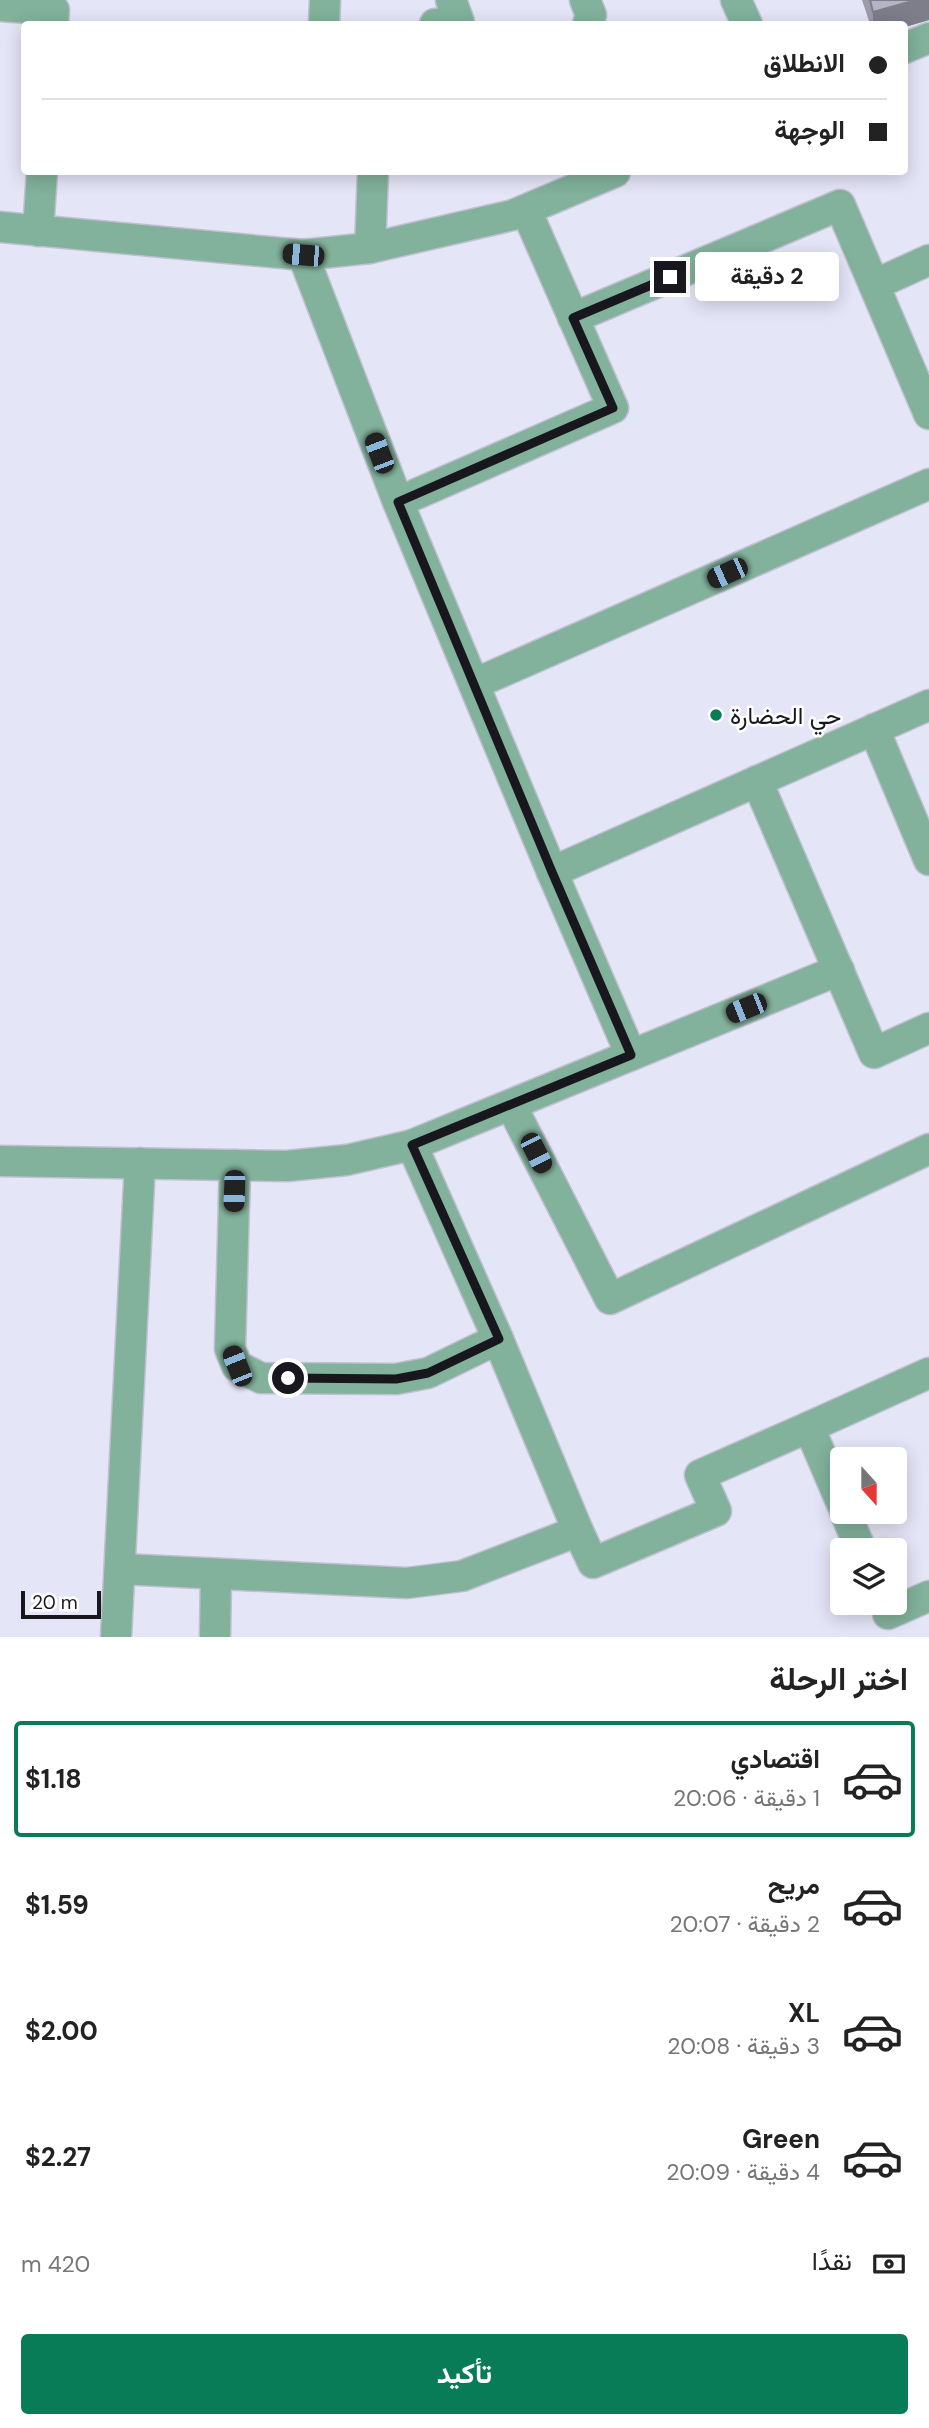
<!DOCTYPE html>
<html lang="ar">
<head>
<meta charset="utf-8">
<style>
	:root { --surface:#fff; --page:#f6f6f6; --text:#222; --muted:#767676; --line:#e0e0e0; --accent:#087b57 }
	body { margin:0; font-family:"DM Sans",Vazirmatn,sans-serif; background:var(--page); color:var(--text); direction:rtl; height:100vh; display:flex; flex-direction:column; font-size:26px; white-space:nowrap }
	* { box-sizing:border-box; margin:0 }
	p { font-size:23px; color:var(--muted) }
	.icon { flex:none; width:38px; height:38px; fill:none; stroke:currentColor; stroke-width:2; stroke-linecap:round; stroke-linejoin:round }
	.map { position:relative; height:1637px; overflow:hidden; direction:ltr }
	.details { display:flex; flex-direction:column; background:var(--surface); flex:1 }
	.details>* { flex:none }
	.top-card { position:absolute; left:21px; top:21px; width:887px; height:154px; border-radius:7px; box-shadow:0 4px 18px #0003; direction:rtl; display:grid; align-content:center; height:154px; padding:0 21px; background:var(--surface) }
	.needle { width:46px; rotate:159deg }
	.controls { position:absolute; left:830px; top:1447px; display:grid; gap:14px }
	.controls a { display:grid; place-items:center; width:77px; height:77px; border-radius:7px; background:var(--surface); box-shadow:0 4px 18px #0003; font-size:35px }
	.scale { position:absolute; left:21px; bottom:18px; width:80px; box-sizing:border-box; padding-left:7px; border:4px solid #17171d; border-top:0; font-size:19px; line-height:24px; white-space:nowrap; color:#17171d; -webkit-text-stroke:5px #fff; paint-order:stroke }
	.end { position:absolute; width:32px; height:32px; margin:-16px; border:9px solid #17171d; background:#fff; box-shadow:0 0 0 4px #fff }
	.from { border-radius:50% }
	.bubble { position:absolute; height:49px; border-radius:7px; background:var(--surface); box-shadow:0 4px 18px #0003; font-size:23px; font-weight:700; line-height:49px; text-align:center; direction:rtl }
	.car { position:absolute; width:21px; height:42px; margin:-21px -10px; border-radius:9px; box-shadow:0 0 5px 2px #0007; background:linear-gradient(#222 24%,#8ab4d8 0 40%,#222 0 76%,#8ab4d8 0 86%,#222 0) }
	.top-card b { display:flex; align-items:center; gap:24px; height:66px; font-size:26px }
	.top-card b+b { border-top:2px solid var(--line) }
	.top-card i { width:18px; height:18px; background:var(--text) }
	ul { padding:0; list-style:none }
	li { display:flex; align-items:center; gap:21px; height:116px; margin:0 14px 10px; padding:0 7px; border:4px solid transparent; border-radius:7px }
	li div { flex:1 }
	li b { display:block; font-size:26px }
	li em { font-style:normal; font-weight:700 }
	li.selected { border-color:var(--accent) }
	li>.icon { width:63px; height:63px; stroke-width:1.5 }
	h2 { padding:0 21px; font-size:32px; line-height:84px }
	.pay { display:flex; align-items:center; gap:18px; height:77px; padding:0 21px; font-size:26px }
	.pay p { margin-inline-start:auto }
	.primary-button { display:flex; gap:14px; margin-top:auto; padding:14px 21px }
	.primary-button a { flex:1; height:80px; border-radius:7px; background:var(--accent); color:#fff; font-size:28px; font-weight:700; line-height:80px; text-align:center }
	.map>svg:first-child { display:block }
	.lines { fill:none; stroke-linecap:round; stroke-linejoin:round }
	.minor-casing { stroke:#c0c0d1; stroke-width:33 }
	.minor { stroke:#82b29b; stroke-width:30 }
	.wall { fill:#9b9baa }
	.shaded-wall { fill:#7e7e8b }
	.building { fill:#b4b4c6; stroke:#7e7e8b; stroke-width:2 }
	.route { stroke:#17171d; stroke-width:9 }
	.poi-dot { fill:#087b57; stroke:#fff; stroke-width:2.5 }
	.labels { text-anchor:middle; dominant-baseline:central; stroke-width:5; stroke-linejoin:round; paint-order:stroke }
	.poi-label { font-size:24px; fill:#17171d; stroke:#fff; text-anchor:start }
</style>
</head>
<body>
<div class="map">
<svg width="929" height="1637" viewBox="0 0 929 1637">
	<rect width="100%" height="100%" fill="#e5e5f8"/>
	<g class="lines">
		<defs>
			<g id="minor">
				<path d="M585,0L591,15L588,24"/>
				<path d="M736,0L747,24"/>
				<path d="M0,6L54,10L53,24"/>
				<path d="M324,24L325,0"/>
				<path d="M435,24L459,22L451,0"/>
				<path d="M905,48L929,38"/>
				<path d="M0,227L303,255L370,248L513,215L615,172"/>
				<path d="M38,231L42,172"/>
				<path d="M370,248L373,172"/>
				<path d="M303,255L398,502L552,872L631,1055"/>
				<path d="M874,285L929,260"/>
				<path d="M573,318L840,205L929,414"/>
				<path d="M398,502L613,408L526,210"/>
				<path d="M474,684L929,484"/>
				<path d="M874,729L929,860"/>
				<path d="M757,781L874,1053L929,1028"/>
				<path d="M552,872L929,705"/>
				<path d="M511,1105L610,1299L929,1149"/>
				<path d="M0,1161L287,1166L347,1160L412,1145L839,970"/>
				<path d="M235,1165L230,1349L237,1366L261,1378L396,1379L428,1373L498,1339"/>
				<path d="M809,1427L929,1373"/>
				<path d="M845,1512L861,1550"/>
				<path d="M578,1531L593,1563L716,1511L700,1475L809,1427L842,1504"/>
				<path d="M120,1569L407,1583L462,1576L578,1531L498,1339L412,1145"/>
				<path d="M888,1614L929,1596"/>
				<path d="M116,1637L140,1163"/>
				<path d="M215,1637L216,1575"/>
			</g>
		</defs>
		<use href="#minor" class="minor-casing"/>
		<use href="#minor" class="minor"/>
	</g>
	<path class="wall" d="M862,0H929V20L905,27V24H870Z"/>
	<path class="shaded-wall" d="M916,0H929V20L905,27V24H873V12Z"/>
	<path class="building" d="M870,0H916L873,12Z"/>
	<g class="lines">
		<path class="route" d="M288,1378L396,1379L428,1373L499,1339L412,1145L631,1055L552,872L398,502L613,408L573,318L670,277"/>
	</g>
	<circle class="poi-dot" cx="716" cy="715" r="7"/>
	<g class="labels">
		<g class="poi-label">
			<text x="730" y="715">حي الحضارة</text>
		</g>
	</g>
</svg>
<div class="controls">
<a><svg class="needle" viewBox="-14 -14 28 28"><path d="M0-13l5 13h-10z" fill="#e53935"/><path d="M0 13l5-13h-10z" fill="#767676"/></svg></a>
<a><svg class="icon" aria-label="layers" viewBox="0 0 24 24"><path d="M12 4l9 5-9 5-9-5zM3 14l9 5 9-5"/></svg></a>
</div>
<div class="scale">20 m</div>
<i class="end from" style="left:288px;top:1378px"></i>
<i class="end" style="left:670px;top:277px"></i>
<div class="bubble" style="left:695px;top:252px;width:144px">2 دقيقة</div>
<i class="car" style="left:303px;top:255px;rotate:275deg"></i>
<i class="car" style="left:379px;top:453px;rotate:339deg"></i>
<i class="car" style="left:727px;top:573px;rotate:246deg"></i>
<i class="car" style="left:746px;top:1008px;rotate:248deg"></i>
<i class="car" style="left:536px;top:1153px;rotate:153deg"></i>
<i class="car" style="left:234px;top:1191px;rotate:182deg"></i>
<i class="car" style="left:237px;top:1366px;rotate:338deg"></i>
<div class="top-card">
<b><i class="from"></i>الانطلاق</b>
<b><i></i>الوجهة</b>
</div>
</div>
<section class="details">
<h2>اختر الرحلة</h2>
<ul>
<li class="selected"><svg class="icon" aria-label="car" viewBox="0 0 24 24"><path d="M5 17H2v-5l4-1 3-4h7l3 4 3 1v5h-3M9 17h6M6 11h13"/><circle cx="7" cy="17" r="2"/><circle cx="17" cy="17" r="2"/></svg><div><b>اقتصادي</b><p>1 دقيقة · 20:06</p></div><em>$1.18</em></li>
<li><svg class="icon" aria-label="car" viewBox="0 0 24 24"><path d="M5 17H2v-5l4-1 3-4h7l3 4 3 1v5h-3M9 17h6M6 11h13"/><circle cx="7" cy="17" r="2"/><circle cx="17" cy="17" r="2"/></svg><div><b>مريح</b><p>2 دقيقة · 20:07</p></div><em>$1.59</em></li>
<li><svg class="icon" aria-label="car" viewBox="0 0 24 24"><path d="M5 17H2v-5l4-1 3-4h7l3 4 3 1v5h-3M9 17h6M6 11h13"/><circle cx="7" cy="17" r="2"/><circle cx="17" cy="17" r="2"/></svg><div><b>XL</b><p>3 دقيقة · 20:08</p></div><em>$2.00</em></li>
<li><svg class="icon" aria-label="car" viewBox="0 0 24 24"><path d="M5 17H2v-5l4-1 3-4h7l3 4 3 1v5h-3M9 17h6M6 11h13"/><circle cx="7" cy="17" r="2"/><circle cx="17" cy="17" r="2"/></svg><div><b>Green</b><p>4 دقيقة · 20:09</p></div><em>$2.27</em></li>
</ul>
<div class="pay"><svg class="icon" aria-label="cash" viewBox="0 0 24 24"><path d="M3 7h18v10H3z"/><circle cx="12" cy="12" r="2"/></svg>نقدًا<p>420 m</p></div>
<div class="primary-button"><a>تأكيد</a></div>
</section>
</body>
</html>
